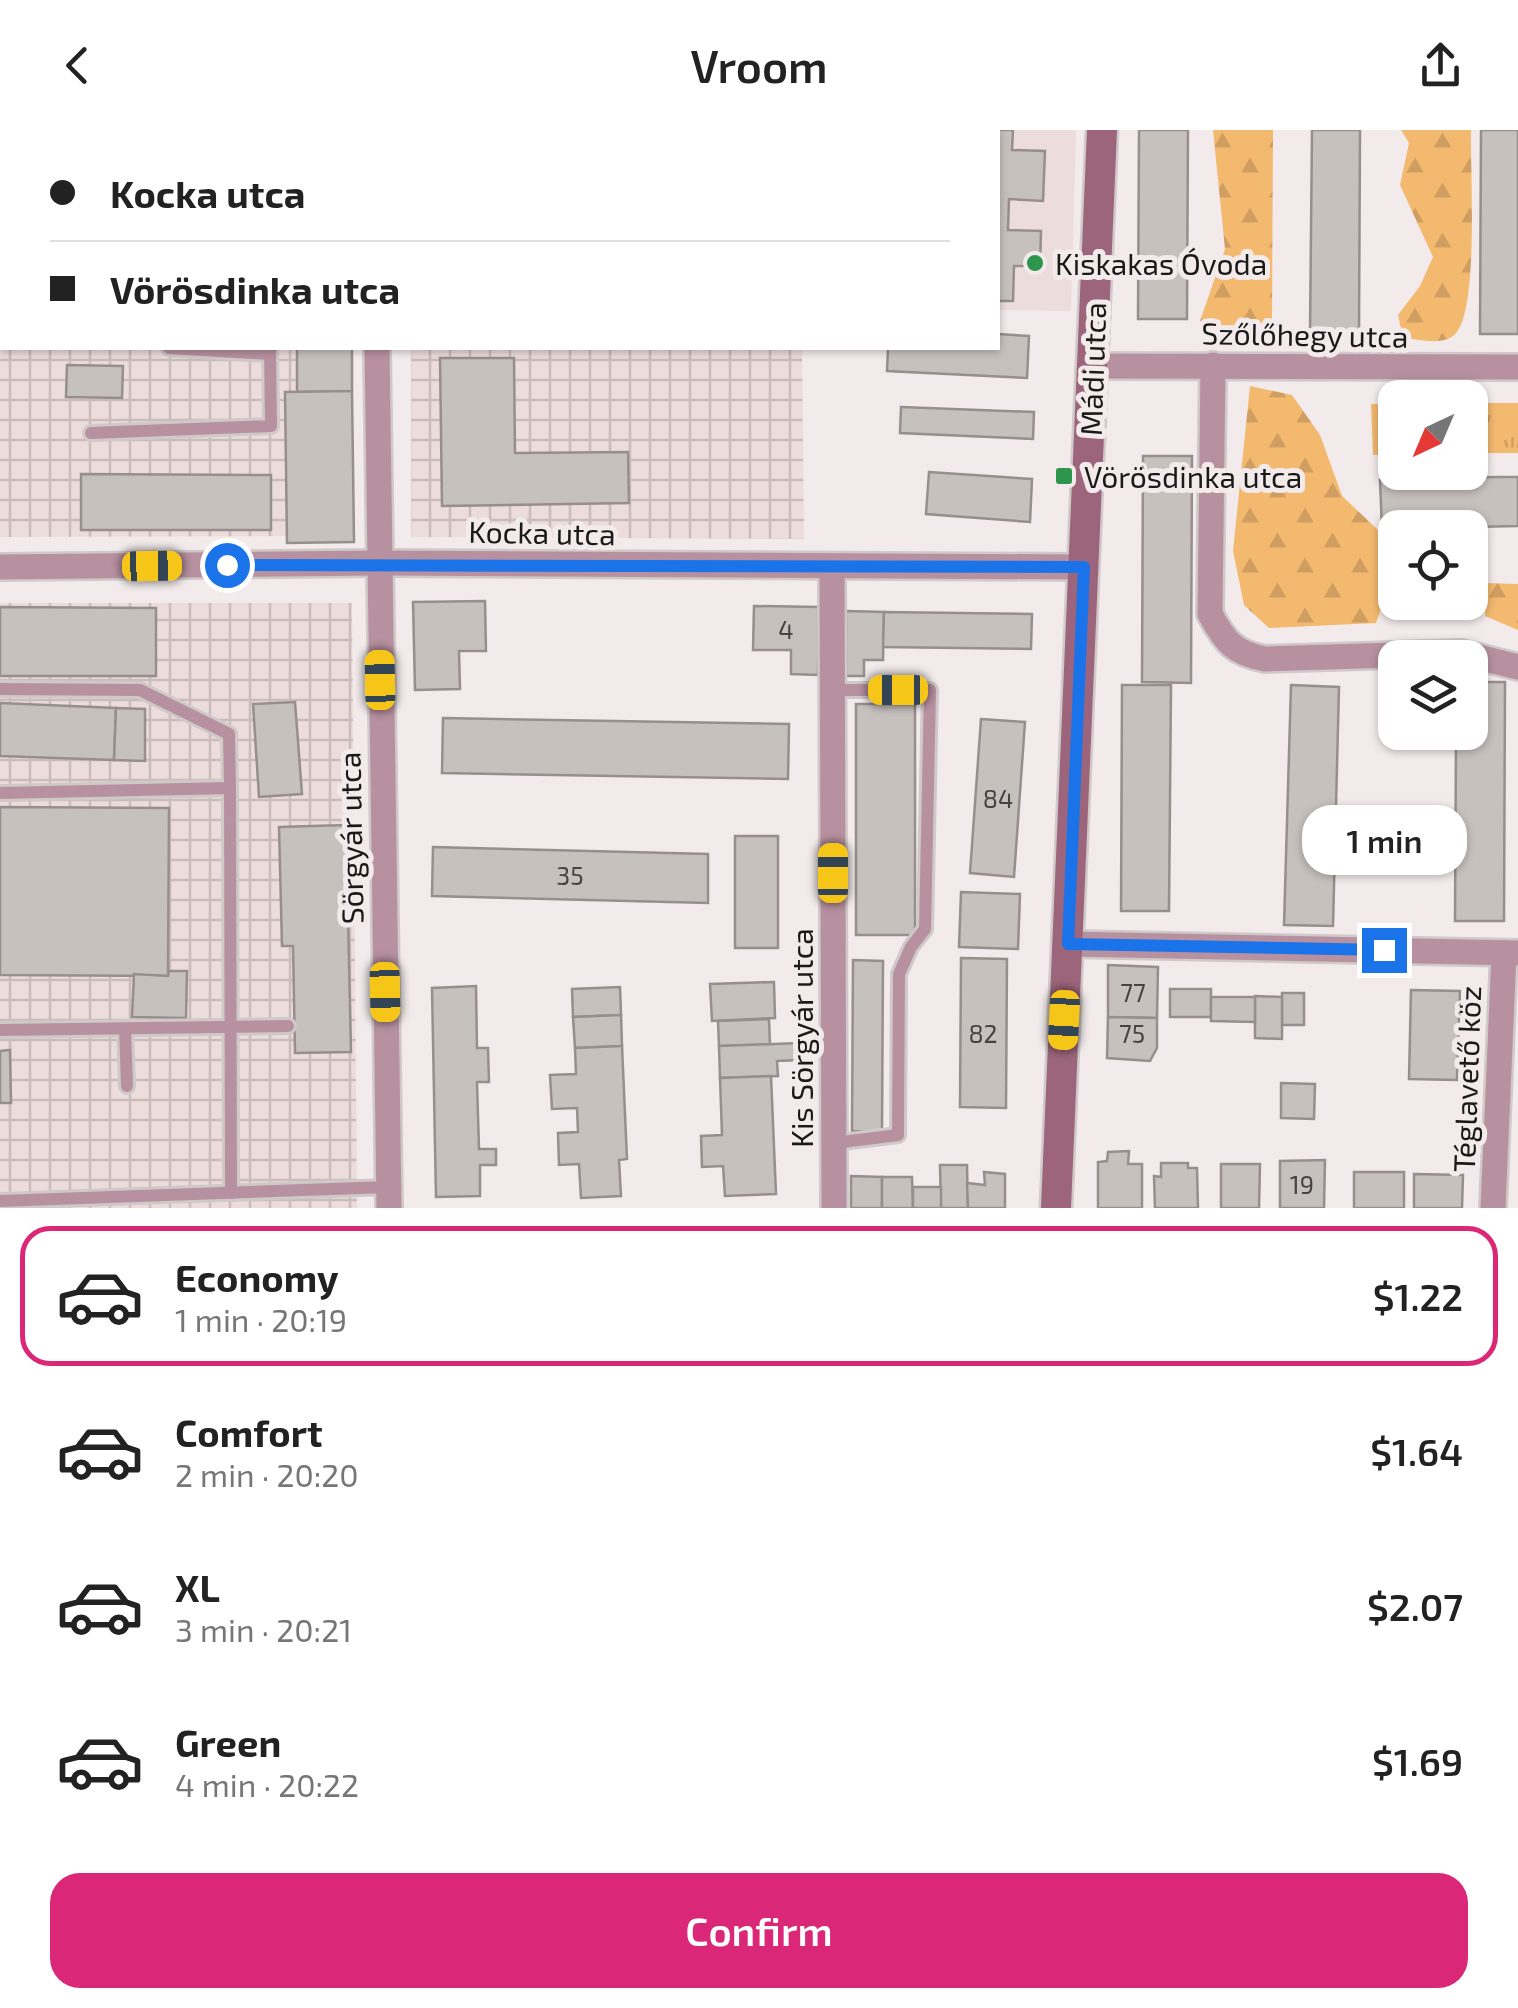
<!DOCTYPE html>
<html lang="en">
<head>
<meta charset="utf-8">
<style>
	:root { --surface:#fff; --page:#f6f6f6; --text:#222; --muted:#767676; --line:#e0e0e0; --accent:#db2777 }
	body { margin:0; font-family:"Exo 2",sans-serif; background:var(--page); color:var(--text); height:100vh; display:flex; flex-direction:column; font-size:38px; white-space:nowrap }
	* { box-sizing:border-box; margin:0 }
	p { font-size:32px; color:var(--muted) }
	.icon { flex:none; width:55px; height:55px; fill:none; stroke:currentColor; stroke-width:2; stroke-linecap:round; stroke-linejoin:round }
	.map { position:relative; height:1078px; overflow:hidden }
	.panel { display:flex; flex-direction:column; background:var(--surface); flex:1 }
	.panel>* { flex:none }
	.guide { position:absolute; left:0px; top:0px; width:1000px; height:220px; box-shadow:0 2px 8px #0004; display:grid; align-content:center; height:220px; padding:0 50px; background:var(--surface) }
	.needle { width:65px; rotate:224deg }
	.buttons { position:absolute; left:1378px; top:250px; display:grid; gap:20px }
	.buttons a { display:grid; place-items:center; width:110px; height:110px; border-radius:20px; background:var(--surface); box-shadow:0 2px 8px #0004; font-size:50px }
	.end { position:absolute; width:45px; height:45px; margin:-22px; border:12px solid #1a73e8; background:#fff; box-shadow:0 0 0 5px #fff }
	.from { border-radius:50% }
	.bubble { position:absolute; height:70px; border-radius:30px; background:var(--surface); box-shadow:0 2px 8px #0004; font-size:32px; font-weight:600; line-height:70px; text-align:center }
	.car { position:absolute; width:30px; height:60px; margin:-30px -15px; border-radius:12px; box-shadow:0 0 8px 2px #0007; background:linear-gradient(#f5c518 24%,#345 0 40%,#f5c518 0 76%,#345 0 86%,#f5c518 0) }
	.guide b { display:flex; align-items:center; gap:35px; height:95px; font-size:38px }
	.guide b+b { border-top:2px solid var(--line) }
	.guide i { width:25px; height:25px; background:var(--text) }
	ul { padding:18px 0 0; list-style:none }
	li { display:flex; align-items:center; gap:30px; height:140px; margin:0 20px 15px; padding:0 30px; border:5px solid transparent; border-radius:30px }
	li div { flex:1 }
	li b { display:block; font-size:38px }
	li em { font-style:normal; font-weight:600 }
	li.selected { border-color:var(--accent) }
	li>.icon { width:90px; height:90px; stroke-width:1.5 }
	.action { display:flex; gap:20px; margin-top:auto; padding:20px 50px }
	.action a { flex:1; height:115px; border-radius:30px; background:var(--accent); color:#fff; font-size:40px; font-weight:600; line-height:115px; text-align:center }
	header { display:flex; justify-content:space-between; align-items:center; height:130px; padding:0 50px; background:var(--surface); font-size:45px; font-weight:600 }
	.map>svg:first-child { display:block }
	.built { fill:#eddcdc }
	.industrial { fill:url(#industrial-grid) }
	.grass { fill:url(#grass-tufts) }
	.forest { fill:url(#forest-firs) }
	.building { fill:#c7c1be; stroke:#968f8d; stroke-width:2.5 }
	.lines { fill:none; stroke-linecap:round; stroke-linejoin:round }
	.lane-casing { stroke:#d0c9c9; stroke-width:18 }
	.street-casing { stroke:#d0c9c9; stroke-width:30 }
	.secondary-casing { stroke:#d0c9c9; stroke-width:35 }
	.lane { stroke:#b891a0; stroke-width:12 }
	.street { stroke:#b891a0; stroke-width:25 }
	.secondary { stroke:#9c657b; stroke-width:30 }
	.route { stroke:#1a73e8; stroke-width:12 }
	.poi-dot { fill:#2d954c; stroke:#f3ebeb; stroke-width:4 }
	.labels { text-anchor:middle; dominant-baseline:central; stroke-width:10; stroke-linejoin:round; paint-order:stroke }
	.number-label { font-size:25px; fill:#464342 }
	.poi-label { font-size:30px; fill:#1b1919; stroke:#f3ebeb; text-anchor:start }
	.street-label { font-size:30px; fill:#1b1919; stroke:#f3ebeb }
</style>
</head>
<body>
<header><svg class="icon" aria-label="back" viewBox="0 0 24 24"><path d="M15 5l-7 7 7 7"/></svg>Vroom<svg class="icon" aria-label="share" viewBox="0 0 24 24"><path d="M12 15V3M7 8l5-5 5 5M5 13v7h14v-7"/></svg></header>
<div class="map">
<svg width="1518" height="1078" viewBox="0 0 1518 1078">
	<defs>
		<pattern id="industrial-grid" width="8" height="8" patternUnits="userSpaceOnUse" patternTransform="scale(2.5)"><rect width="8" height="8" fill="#eddcdc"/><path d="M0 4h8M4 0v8" fill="none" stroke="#cbbcbc"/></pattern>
		<pattern id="grass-tufts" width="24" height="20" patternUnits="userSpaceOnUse" patternTransform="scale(2.5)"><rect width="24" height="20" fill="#f3b96f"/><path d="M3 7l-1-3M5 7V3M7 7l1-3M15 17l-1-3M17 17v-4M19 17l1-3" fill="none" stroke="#d09e60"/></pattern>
		<pattern id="forest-firs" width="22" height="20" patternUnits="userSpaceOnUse" patternTransform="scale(2.5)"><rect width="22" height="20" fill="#f3b96f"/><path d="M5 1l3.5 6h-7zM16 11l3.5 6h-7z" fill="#d09e60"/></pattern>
	</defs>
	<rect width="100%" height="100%" fill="#f3ebeb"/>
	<path class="built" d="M819,0H1076L1071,181L998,180V2Z"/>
	<g class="industrial">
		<path d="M0,0H342L2,2V218H344L346,406L0,407Z"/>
		<path d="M411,218H802L804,409L411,407Z"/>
		<path d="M0,473H352L357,1078H0Z"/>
	</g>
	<g class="grass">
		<rect x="1470" y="273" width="48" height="50"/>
		<path d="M1371,274H1395V324L1373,325Z"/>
	</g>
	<g class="forest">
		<path d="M1213,0H1273L1272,192L1243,208L1200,191L1225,119Z"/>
		<path d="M1401,0H1471C1470,40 1479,177 1456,203C1444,217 1419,209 1403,208L1398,185L1420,156L1433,127L1400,55L1409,13Z"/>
		<path d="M1250,256L1292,265L1320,305L1342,366L1395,416V440L1376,493L1269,498L1244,475L1233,421Z"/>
		<path d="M1487,453L1518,454V500L1485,486Z"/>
	</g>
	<g class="building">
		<path d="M109,0H207L109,2Z"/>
		<rect x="294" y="0" width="55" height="2"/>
		<path d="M957,0H1013L1012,20L1045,21L1043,71L1009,69L1008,100L1041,101L1040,136H1014L1013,171H998V2Z"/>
		<path d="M1139,0H1188L1187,189H1138Z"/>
		<path d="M1312,0H1360L1359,204L1310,203Z"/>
		<path d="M1481,0H1518V204H1480Z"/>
		<rect x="0" y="38" width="2" height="131"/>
		<path d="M998,204L1029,206L1027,248L887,241L888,218H998Z"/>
		<path d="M297,218H352V261L297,262Z"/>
		<path d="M440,228H514L515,323L628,322L629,373L442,376Z"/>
		<path d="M67,235L123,236L122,268L66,267Z"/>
		<path d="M352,261L354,412L287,413L285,262Z"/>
		<path d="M901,277L1034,282L1033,309L900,303Z"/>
		<path d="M1143,326H1192L1191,553L1142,552Z"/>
		<path d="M929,342L1032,349L1030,392L926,384Z"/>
		<path d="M81,344L271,345V400H81Z"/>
		<path d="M1497,347H1518V396L1382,399L1380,350Z"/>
		<path d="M485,471L486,521H459L460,559L415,560L413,472Z"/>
		<path d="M754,476L819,477L818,545L791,544V520H753Z"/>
		<path d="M0,477L156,478V546H0Z"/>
		<path d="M846,481L884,482L883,530H864V546H846Z"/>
		<path d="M884,482L1032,484L1031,519L883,517Z"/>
		<path d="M1470,552H1505L1504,791H1455L1456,602H1470Z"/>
		<path d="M1122,555H1171L1169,781H1121Z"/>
		<path d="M1291,555L1339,557L1333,796L1284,795Z"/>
		<path d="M295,572L302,664L259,667L253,574Z"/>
		<path d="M0,573L116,578L114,630L0,626Z"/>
		<rect x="856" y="574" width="59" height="231"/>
		<path d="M116,578L145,579V631L114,630Z"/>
		<path d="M443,588L789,594L788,649L442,643Z"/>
		<path d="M981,589L1025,592L1014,747L970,743Z"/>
		<path d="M0,677L169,678L168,846L0,845Z"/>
		<path d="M346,695L351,922L295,923L293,816H282L279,697Z"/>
		<rect x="735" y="706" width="43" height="112"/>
		<path d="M433,717L708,724V773L432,766Z"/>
		<path d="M961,762L1020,764L1018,819L959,817Z"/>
		<path d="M961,828L1007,829L1006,978L960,977Z"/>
		<path d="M853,830L883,831L882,1002L852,1001Z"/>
		<path d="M1108,835L1158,837L1157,888L1108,887Z"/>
		<path d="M169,841H187L186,888L132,887L134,844L168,846Z"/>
		<path d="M774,852L775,888L712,891L710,854Z"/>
		<path d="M476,856L477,918H488L489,952H477L479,1019H496V1035H480V1066L436,1067L432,858Z"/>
		<path d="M620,857L621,885L573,887L572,859Z"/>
		<rect x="1170" y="859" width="41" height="28"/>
		<path d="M1411,860L1460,861L1457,950L1409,949Z"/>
		<rect x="1282" y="863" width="22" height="32"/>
		<path d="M1255,866L1282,867V909L1255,908Z"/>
		<path d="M1211,867H1255V892L1211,891Z"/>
		<path d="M621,885L622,916L575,918L573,887Z"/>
		<path d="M1108,887L1157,888V918L1150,931L1107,928Z"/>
		<path d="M769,889L770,915L719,916L718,891Z"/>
		<path d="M799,913L800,930L777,931L778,946L720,948L719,916Z"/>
		<path d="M622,916L627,1029L619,1030L621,1066L581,1068L579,1034L559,1035L558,1003L578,1002L577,978L552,979L550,945L576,944L575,918Z"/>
		<path d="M10,920L11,973H0V921Z"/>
		<path d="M771,946L776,1064L725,1066L723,1036L702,1037L701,1006L722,1005L720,948Z"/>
		<path d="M1281,953L1315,954L1314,989L1281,988Z"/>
		<path d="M1129,1021L1128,1034H1142V1078H1098V1032L1107,1031L1108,1022Z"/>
		<path d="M1325,1030L1324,1078H1280V1031Z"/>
		<path d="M1161,1033H1188V1038H1197L1198,1078H1155L1154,1046L1161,1047Z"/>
		<path d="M1221,1034H1260L1259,1078H1221Z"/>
		<path d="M940,1035H967L968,1078H941Z"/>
		<path d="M984,1042L1005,1044V1078H968L967,1053L985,1055Z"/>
		<rect x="1354" y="1042" width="50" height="36"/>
		<path d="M1414,1044L1463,1045L1462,1078H1414Z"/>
		<path d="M851,1046L882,1047V1078H851Z"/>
		<path d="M882,1047H912L913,1078H882Z"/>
		<rect x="913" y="1057" width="28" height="21"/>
	</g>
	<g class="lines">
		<defs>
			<g id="lane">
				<path d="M270,2V0"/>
				<path d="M0,207H2"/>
				<path d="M169,218L270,224"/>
				<path d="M91,303L271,296L270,218"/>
				<path d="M0,559L140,560L229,604L230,658"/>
				<path d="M832,560H930L925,799L911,817L899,844L898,1005L834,1013"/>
				<path d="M0,663L230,658L231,1063"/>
				<path d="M125,899L127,956"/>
				<path d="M0,900L288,896"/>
				<path d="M0,1071L388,1057"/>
			</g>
			<g id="street">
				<path d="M375,0V2"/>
				<path d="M377,218L389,1078"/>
				<path d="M1213,235L1210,484C1225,512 1234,523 1265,529L1462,523L1518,537"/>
				<path d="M1092,236L1518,237"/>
				<path d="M0,437L379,433L1084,437"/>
				<path d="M832,438L834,1078"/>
				<path d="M1068,814L1518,823"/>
				<path d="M1493,1078L1504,823"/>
			</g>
			<path id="secondary" d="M1056,1078L1102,0"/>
		</defs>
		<use href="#lane" class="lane-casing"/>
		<use href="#street" class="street-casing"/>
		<use href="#secondary" class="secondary-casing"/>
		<use href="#lane" class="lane"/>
		<use href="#street" class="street"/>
		<use href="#secondary" class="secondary"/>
	</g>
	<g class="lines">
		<path class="route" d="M227,435L1084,437L1068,814L1384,820"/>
	</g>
	<g class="poi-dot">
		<circle cx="1035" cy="133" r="10"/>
		<rect x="1054" y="336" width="20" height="20" rx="5"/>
	</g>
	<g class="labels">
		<g class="number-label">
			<text x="786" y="499">4</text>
			<text x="998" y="668">84</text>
			<text x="570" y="745">35</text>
			<text x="1133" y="862">77</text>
			<text x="983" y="903">82</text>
			<text x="1132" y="903">75</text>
			<text x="1302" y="1054">19</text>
		</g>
		<g class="poi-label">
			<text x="1055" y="133">Kiskakas Óvoda</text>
			<text x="1084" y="346">Vörösdinka utca</text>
		</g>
		<g class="street-label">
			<text transform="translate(1305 204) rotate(1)">Szőlőhegy utca</text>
			<text transform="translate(1092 239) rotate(-88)">Mádi utca</text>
			<text transform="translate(542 402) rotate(1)">Kocka utca</text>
			<text transform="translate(350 708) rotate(-91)">Sörgyár utca</text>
			<text transform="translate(801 908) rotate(-90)">Kis Sörgyár utca</text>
			<text transform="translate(1466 949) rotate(-88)">Téglavető köz</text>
		</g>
	</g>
</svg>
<div class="buttons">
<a><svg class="needle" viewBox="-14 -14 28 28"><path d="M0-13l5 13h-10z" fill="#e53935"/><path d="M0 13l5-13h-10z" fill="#767676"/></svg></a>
<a><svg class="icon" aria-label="locate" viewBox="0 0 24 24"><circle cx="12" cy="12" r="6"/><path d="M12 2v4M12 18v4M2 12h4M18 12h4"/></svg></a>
<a><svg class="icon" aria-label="layers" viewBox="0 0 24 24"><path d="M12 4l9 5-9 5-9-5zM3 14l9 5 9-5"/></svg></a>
</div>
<i class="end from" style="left:227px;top:435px"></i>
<i class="end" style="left:1384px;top:820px"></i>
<div class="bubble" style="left:1302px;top:675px;width:165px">1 min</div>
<i class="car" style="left:152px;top:436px;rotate:89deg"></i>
<i class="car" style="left:380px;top:550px;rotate:359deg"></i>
<i class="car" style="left:898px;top:560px;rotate:270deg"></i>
<i class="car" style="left:833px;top:743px;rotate:0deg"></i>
<i class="car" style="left:385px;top:862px;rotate:179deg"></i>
<i class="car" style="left:1064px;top:890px;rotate:183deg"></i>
<div class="guide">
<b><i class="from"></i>Kocka utca</b>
<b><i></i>Vörösdinka utca</b>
</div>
</div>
<section class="panel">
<ul>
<li class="selected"><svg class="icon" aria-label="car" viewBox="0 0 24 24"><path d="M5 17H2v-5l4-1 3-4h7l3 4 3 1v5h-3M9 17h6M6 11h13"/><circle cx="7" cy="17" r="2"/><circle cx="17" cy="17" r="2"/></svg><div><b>Economy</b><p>1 min · 20:19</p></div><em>$1.22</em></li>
<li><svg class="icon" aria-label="car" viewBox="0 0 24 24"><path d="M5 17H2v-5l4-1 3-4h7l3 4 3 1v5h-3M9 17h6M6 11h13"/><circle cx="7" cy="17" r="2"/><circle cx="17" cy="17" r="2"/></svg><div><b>Comfort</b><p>2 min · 20:20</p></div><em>$1.64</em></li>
<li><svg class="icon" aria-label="car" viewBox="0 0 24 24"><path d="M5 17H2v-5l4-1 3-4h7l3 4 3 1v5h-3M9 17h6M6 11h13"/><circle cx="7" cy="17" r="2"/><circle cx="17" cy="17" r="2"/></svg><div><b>XL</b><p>3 min · 20:21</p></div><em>$2.07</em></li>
<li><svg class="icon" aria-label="car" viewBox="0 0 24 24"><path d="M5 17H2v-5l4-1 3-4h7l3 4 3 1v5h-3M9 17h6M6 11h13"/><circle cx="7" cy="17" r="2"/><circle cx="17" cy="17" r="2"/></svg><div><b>Green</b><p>4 min · 20:22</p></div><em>$1.69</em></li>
</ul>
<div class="action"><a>Confirm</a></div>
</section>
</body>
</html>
